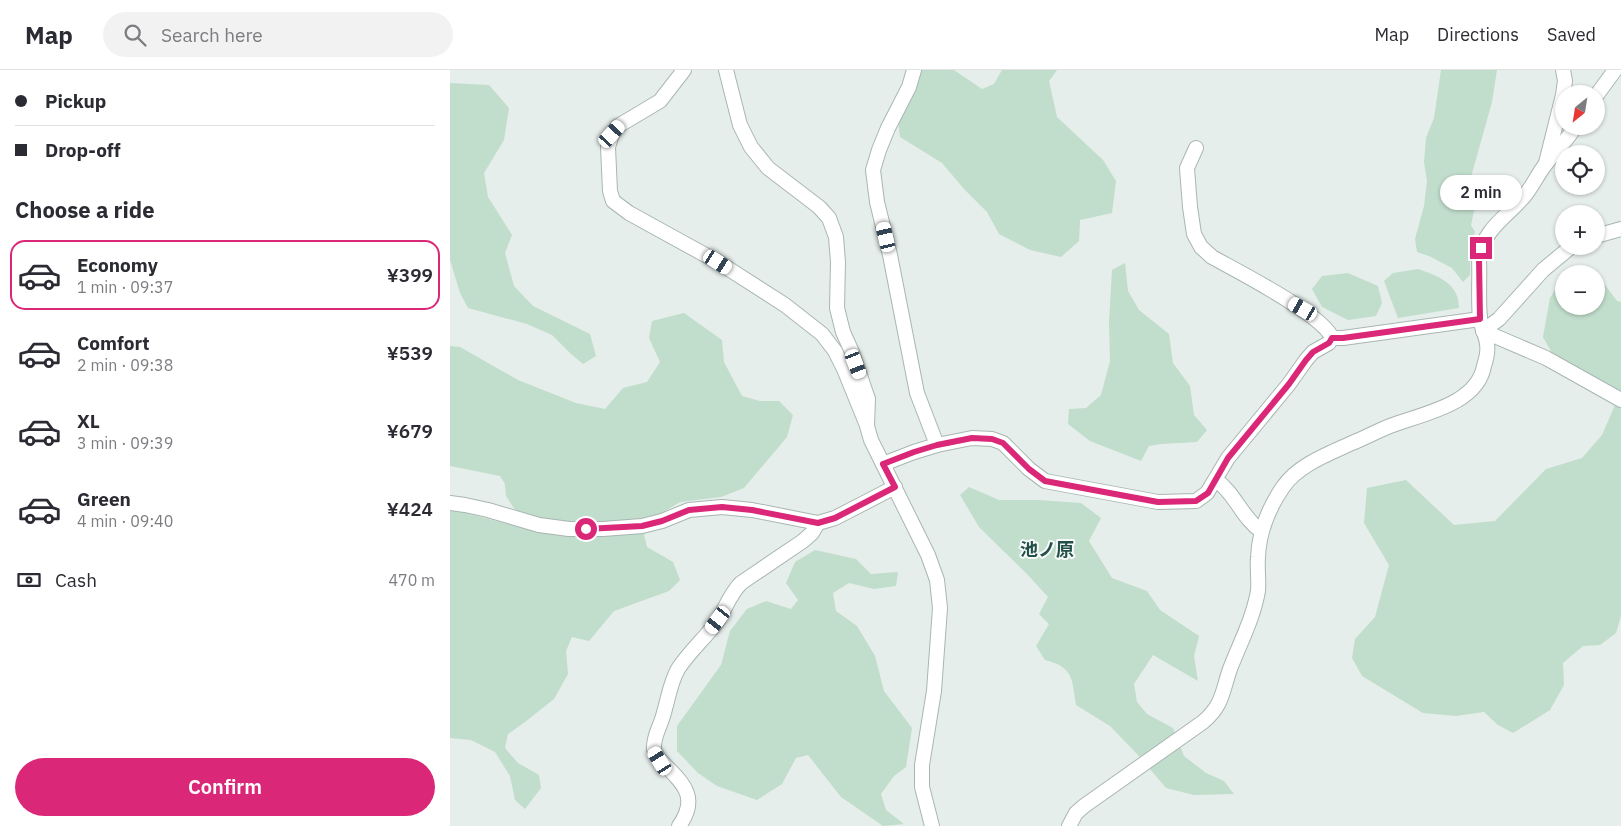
<!DOCTYPE html>
<html lang="en">
<head>
<meta charset="utf-8">
<style>
	:root { --surface:#fff; --page:#f2f2f3; --text:#2b2b33; --muted:#7c7c81; --line:#e1e1e2; --accent:#db2777 }
	body { margin:0; font-family:"IBM Plex Sans","Noto Sans JP",sans-serif; background:var(--page); color:var(--text); height:100vh; display:flex; flex-direction:column; font-size:19px; white-space:nowrap }
	* { box-sizing:border-box; margin:0 }
	p { font-size:16px; color:var(--muted) }
	.icon { flex:none; width:28px; height:28px; fill:none; stroke:currentColor; stroke-width:2; stroke-linecap:round; stroke-linejoin:round }
	.map { position:relative; flex:1; overflow:hidden }
	.panel { display:flex; flex-direction:column; background:var(--surface); width:450px }
	.panel>* { flex:none }
	.guide { display:grid; align-content:center; height:110px; padding:0 15px; background:var(--surface) }
	.needle { width:32px; rotate:210deg }
	.controls { position:absolute; left:1105px; top:15px; display:grid; gap:10px }
	.controls a { display:grid; place-items:center; width:50px; height:50px; border-radius:50%; background:var(--surface); box-shadow:0 1px 4px #0004; font-size:25px }
	.end { position:absolute; width:22px; height:22px; margin:-11px; border:6px solid #db2777; background:#fff; box-shadow:0 0 0 2px #fff }
	.from { border-radius:50% }
	.bubble { position:absolute; height:35px; border-radius:18px; background:var(--surface); box-shadow:0 1px 4px #0004; font-size:16px; font-weight:600; line-height:35px; text-align:center }
	.car { position:absolute; width:15px; height:30px; margin:-15px -8px; border-radius:6px; box-shadow:0 0 4px 1px #0007; background:linear-gradient(#fff 24%,#345 0 40%,#fff 0 76%,#345 0 86%,#fff 0) }
	.guide b { display:flex; align-items:center; gap:18px; height:48px; font-size:19px }
	.guide b+b { border-top:1px solid var(--line) }
	.guide i { width:12px; height:12px; background:var(--text) }
	ul { padding:0; list-style:none }
	li { display:flex; align-items:center; gap:15px; height:70px; margin:0 10px 8px; padding:0 5px; border:2px solid transparent; border-radius:15px }
	li div { flex:1 }
	li b { display:block; font-size:19px }
	li em { font-style:normal; font-weight:600 }
	li.active { border-color:var(--accent) }
	li>.icon { width:45px; height:45px; stroke-width:1.5 }
	h2 { padding:0 15px; font-size:22px; line-height:60px }
	.pay { display:flex; align-items:center; gap:12px; height:55px; padding:0 15px; font-size:19px }
	.pay p { margin-inline-start:auto }
	.action { display:flex; gap:10px; margin-top:auto; padding:10px 15px }
	.action a { flex:1; height:58px; border-radius:30px; background:var(--accent); color:#fff; font-size:20px; font-weight:600; line-height:58px; text-align:center }
	header { display:flex; align-items:center; gap:30px; box-sizing:border-box; height:70px; padding:0 25px; background:var(--surface); border-bottom:1px solid var(--line) }
	header strong { font-size:24px }
	nav { display:flex; gap:28px; margin-inline-start:auto; font-size:18px }
	.search { width:350px; height:45px; background:var(--page); display:flex; align-items:center; gap:12px; box-sizing:border-box; padding:0 18px; border-radius:28px; color:var(--muted); font-size:19px }
	main { display:flex; flex:1; min-height:0 }
	.map>svg:first-child { display:block }
	.green { fill:#c1ddcb }
	.lines { fill:none; stroke-linecap:round; stroke-linejoin:round }
	.minor-casing { stroke:#a9b6b3; stroke-width:16 }
	.minor { stroke:#fff; stroke-width:14 }
	.route { stroke:#db2777; stroke-width:6 }
	.labels { text-anchor:middle; dominant-baseline:central; stroke-width:4; stroke-linejoin:round; paint-order:stroke }
	.neighbourhood-label { font-size:18px; font-weight:bold; fill:#23514a; stroke:#f7faf9 }
</style>
</head>
<body>
<header>
<strong>Map</strong>
<div class="search"><svg class="icon" aria-label="search" viewBox="0 0 24 24"><circle cx="10" cy="10" r="6"/><path d="M15 15l6 6"/></svg>Search here</div>
<nav><a>Map</a><a>Directions</a><a>Saved</a></nav>
</header>
<main>
<section class="panel">
<div class="guide">
<b><i class="from"></i>Pickup</b>
<b><i></i>Drop-off</b>
</div>
<h2>Choose a ride</h2>
<ul>
<li class="active"><svg class="icon" aria-label="car" viewBox="0 0 24 24"><path d="M5 17H2v-5l4-1 3-4h7l3 4 3 1v5h-3M9 17h6M6 11h13"/><circle cx="7" cy="17" r="2"/><circle cx="17" cy="17" r="2"/></svg><div><b>Economy</b><p>1 min · 09:37</p></div><em>¥399</em></li>
<li><svg class="icon" aria-label="car" viewBox="0 0 24 24"><path d="M5 17H2v-5l4-1 3-4h7l3 4 3 1v5h-3M9 17h6M6 11h13"/><circle cx="7" cy="17" r="2"/><circle cx="17" cy="17" r="2"/></svg><div><b>Comfort</b><p>2 min · 09:38</p></div><em>¥539</em></li>
<li><svg class="icon" aria-label="car" viewBox="0 0 24 24"><path d="M5 17H2v-5l4-1 3-4h7l3 4 3 1v5h-3M9 17h6M6 11h13"/><circle cx="7" cy="17" r="2"/><circle cx="17" cy="17" r="2"/></svg><div><b>XL</b><p>3 min · 09:39</p></div><em>¥679</em></li>
<li><svg class="icon" aria-label="car" viewBox="0 0 24 24"><path d="M5 17H2v-5l4-1 3-4h7l3 4 3 1v5h-3M9 17h6M6 11h13"/><circle cx="7" cy="17" r="2"/><circle cx="17" cy="17" r="2"/></svg><div><b>Green</b><p>4 min · 09:40</p></div><em>¥424</em></li>
</ul>
<div class="pay"><svg class="icon" aria-label="cash" viewBox="0 0 24 24"><path d="M3 7h18v10H3z"/><circle cx="12" cy="12" r="2"/></svg>Cash<p>470 m</p></div>
<div class="action"><a>Confirm</a></div>
</section>
<div class="map">
<svg width="1171" height="756" viewBox="0 0 1171 756">
	<rect width="100%" height="100%" fill="#e6eeeb"/>
	<g class="green">
		<path d="M471,0H504L532,19L544,14L552,0H607L599,11L607,47L653,90L666,111L662,143L630,150L629,171L611,187L580,180L549,164L537,142L515,120L492,93L450,67L448,50Z"/>
		<path d="M991,0H1047L1042,32L1021,107L1027,119L1040,123L1036,135L1024,141L1021,155L1025,162L1020,179V205L1013,212L1002,198L979,186L967,182L965,169L974,136L977,111L974,92L976,68L984,48Z"/>
		<path d="M0,13L39,15L59,38L54,70L34,103L38,127L62,165L55,183L64,216L83,236L140,264L146,286L133,294L121,284L102,265L77,254L18,238L10,223L0,190Z"/>
		<path d="M675,193L678,221L689,240L719,264L723,293L740,316L744,345L757,360L747,372L711,374L699,376L691,391L640,371L618,354L619,339L636,338L651,325L660,291L659,252L662,200Z"/>
		<path d="M968,199C988,206 1009,213 1009,238L948,248L934,211L943,203Z"/>
		<path d="M898,203L928,216L932,233L926,246L898,250L872,237L862,219L872,206Z"/>
		<path d="M1114,206V236H1146V212L1155,215L1167,231L1171,232V321L1149,311L1102,283L1093,267L1100,228Z"/>
		<path d="M234,243L272,270L274,292L292,326L310,331H329L343,345L337,367L294,418L271,427L230,432L207,446L194,465L197,477L223,492L230,510L219,521L164,541L139,571L122,567L116,581L118,604L104,629L75,652L58,664L55,678L68,693L89,705L91,718L75,739L65,730L60,706L45,682L21,670L0,668V439L54,453L65,440L56,426L55,414L50,406L0,396V276L10,277L68,310L126,333L155,339L173,318L197,312L210,292L199,268L202,251Z"/>
		<path d="M1165,335L1171,338V546L1166,563L1150,575L1133,576L1113,593L1114,615L1100,640L1063,663L1048,655L1034,642L1006,646L973,643L912,606L902,588L905,569L925,547L939,495L914,453L917,418L956,410L1004,455L1045,451L1096,399L1132,388L1152,365Z"/>
		<path d="M519,417L549,430H589L631,433L651,448L639,471L662,508L697,521L710,540L749,566L744,586L748,611L703,585L684,614L687,632L697,644L723,658L734,686L756,703L774,711L784,724L744,725L716,718L688,685L660,656L626,635C622,610 624,597 595,590L586,576L599,554L589,544L598,527L577,504L529,457L510,425Z"/>
		<path d="M365,480L406,489L421,504L448,502L446,516L424,519L399,513L383,523L386,541L407,556L425,586L434,621L462,658L456,697L444,706L431,724L436,740L454,754L433,756L391,727L358,685L346,688L332,714L307,730L267,716L248,703L227,681V656L271,595L280,561L297,539L316,531L341,539L348,530L336,513L345,492Z"/>
	</g>
	<g class="lines">
		<defs>
			<g id="minor">
				<path d="M234,0L210,31L168,56L162,64L158,77L160,121L163,131L179,143L268,192L335,235L372,264L385,281L394,299L416,353"/>
				<path d="M276,0L290,55L301,77L318,98L369,137L379,148L386,167L388,192L387,238L393,262L402,282L418,329L417,356L421,370L478,485L487,510L490,538L484,621L472,695V717L482,756"/>
				<path d="M464,0L459,17L438,58L429,80L423,100L427,132L440,185L467,323L487,375"/>
				<path d="M1146,26L1165,0"/>
				<path d="M746,78L737,98L740,137L744,164L751,177L762,187C787,201 874,245 882,268"/>
				<path d="M1096,93L1113,25L1115,11L1113,0"/>
				<path d="M1146,166L1171,159"/>
				<path d="M1033,261L1096,288L1171,330"/>
				<path d="M1033,261L1049,249L1093,200L1122,176"/>
				<path d="M882,268H893L1030,249"/>
				<path d="M433,394L464,382L487,375L522,368L542,369L553,373L579,399L595,411L708,432L746,431L757,423L778,388L839,314L856,290L863,282L879,273L882,268"/>
				<path d="M766,410C785,423 792,448 811,461"/>
				<path d="M0,433L15,435L38,440L89,455L119,459H153L192,456L212,451L239,440L272,437L302,440L368,453L385,448L445,417"/>
				<path d="M229,756C249,728 234,714 214,694C210,690 205,685 204,679C203,667 210,657 213,646C218,630 220,613 228,599C239,582 255,568 267,552C275,539 280,524 291,513L353,471L362,463L368,453"/>
				<path d="M619,756L626,743L634,736L753,652C773,635 772,622 780,599C790,573 803,549 808,521C809,510 807,499 808,487C809,461 818,439 833,417C848,395 878,384 902,373C915,368 927,361 940,356C971,344 1027,335 1034,296C1036,290 1038,280 1037,274C1036,265 1031,257 1030,248C1028,228 1030,207 1029,188C1035,156 1058,147 1076,124C1083,115 1088,104 1095,95C1105,82 1117,70 1126,56"/>
			</g>
		</defs>
		<use href="#minor" class="minor-casing"/>
		<use href="#minor" class="minor"/>
	</g>
	<g class="lines">
		<path class="route" d="M136,459L192,456L212,451L239,440L272,437L302,440L368,453L385,448L445,417L433,394L464,382L487,375L522,368L542,369L553,373L579,399L595,411L708,432L746,431L758,423L778,388L839,314L856,290L863,282L879,273L882,268H893L1030,249L1029,188L1031,178"/>
	</g>
	<g class="labels">
		<g class="neighbourhood-label">
			<text x="597" y="479">池ノ原</text>
		</g>
	</g>
</svg>
<div class="controls">
<a><svg class="needle" viewBox="-14 -14 28 28"><path d="M0-13l5 13h-10z" fill="#e53935"/><path d="M0 13l5-13h-10z" fill="#7c7c81"/></svg></a>
<a><svg class="icon" aria-label="locate" viewBox="0 0 24 24"><circle cx="12" cy="12" r="6"/><path d="M12 2v4M12 18v4M2 12h4M18 12h4"/></svg></a>
<a>+</a>
<a>−</a>
</div>
<i class="end from" style="left:136px;top:459px"></i>
<i class="end" style="left:1031px;top:178px"></i>
<div class="bubble" style="left:990px;top:105px;width:82px">2 min</div>
<i class="car" style="left:162px;top:64px;rotate:42deg"></i>
<i class="car" style="left:436px;top:167px;rotate:347deg"></i>
<i class="car" style="left:268px;top:192px;rotate:123deg"></i>
<i class="car" style="left:853px;top:239px;rotate:300deg"></i>
<i class="car" style="left:406px;top:294px;rotate:159deg"></i>
<i class="car" style="left:268px;top:550px;rotate:217deg"></i>
<i class="car" style="left:210px;top:691px;rotate:328deg"></i>
</div>
</main>
</body>
</html>
